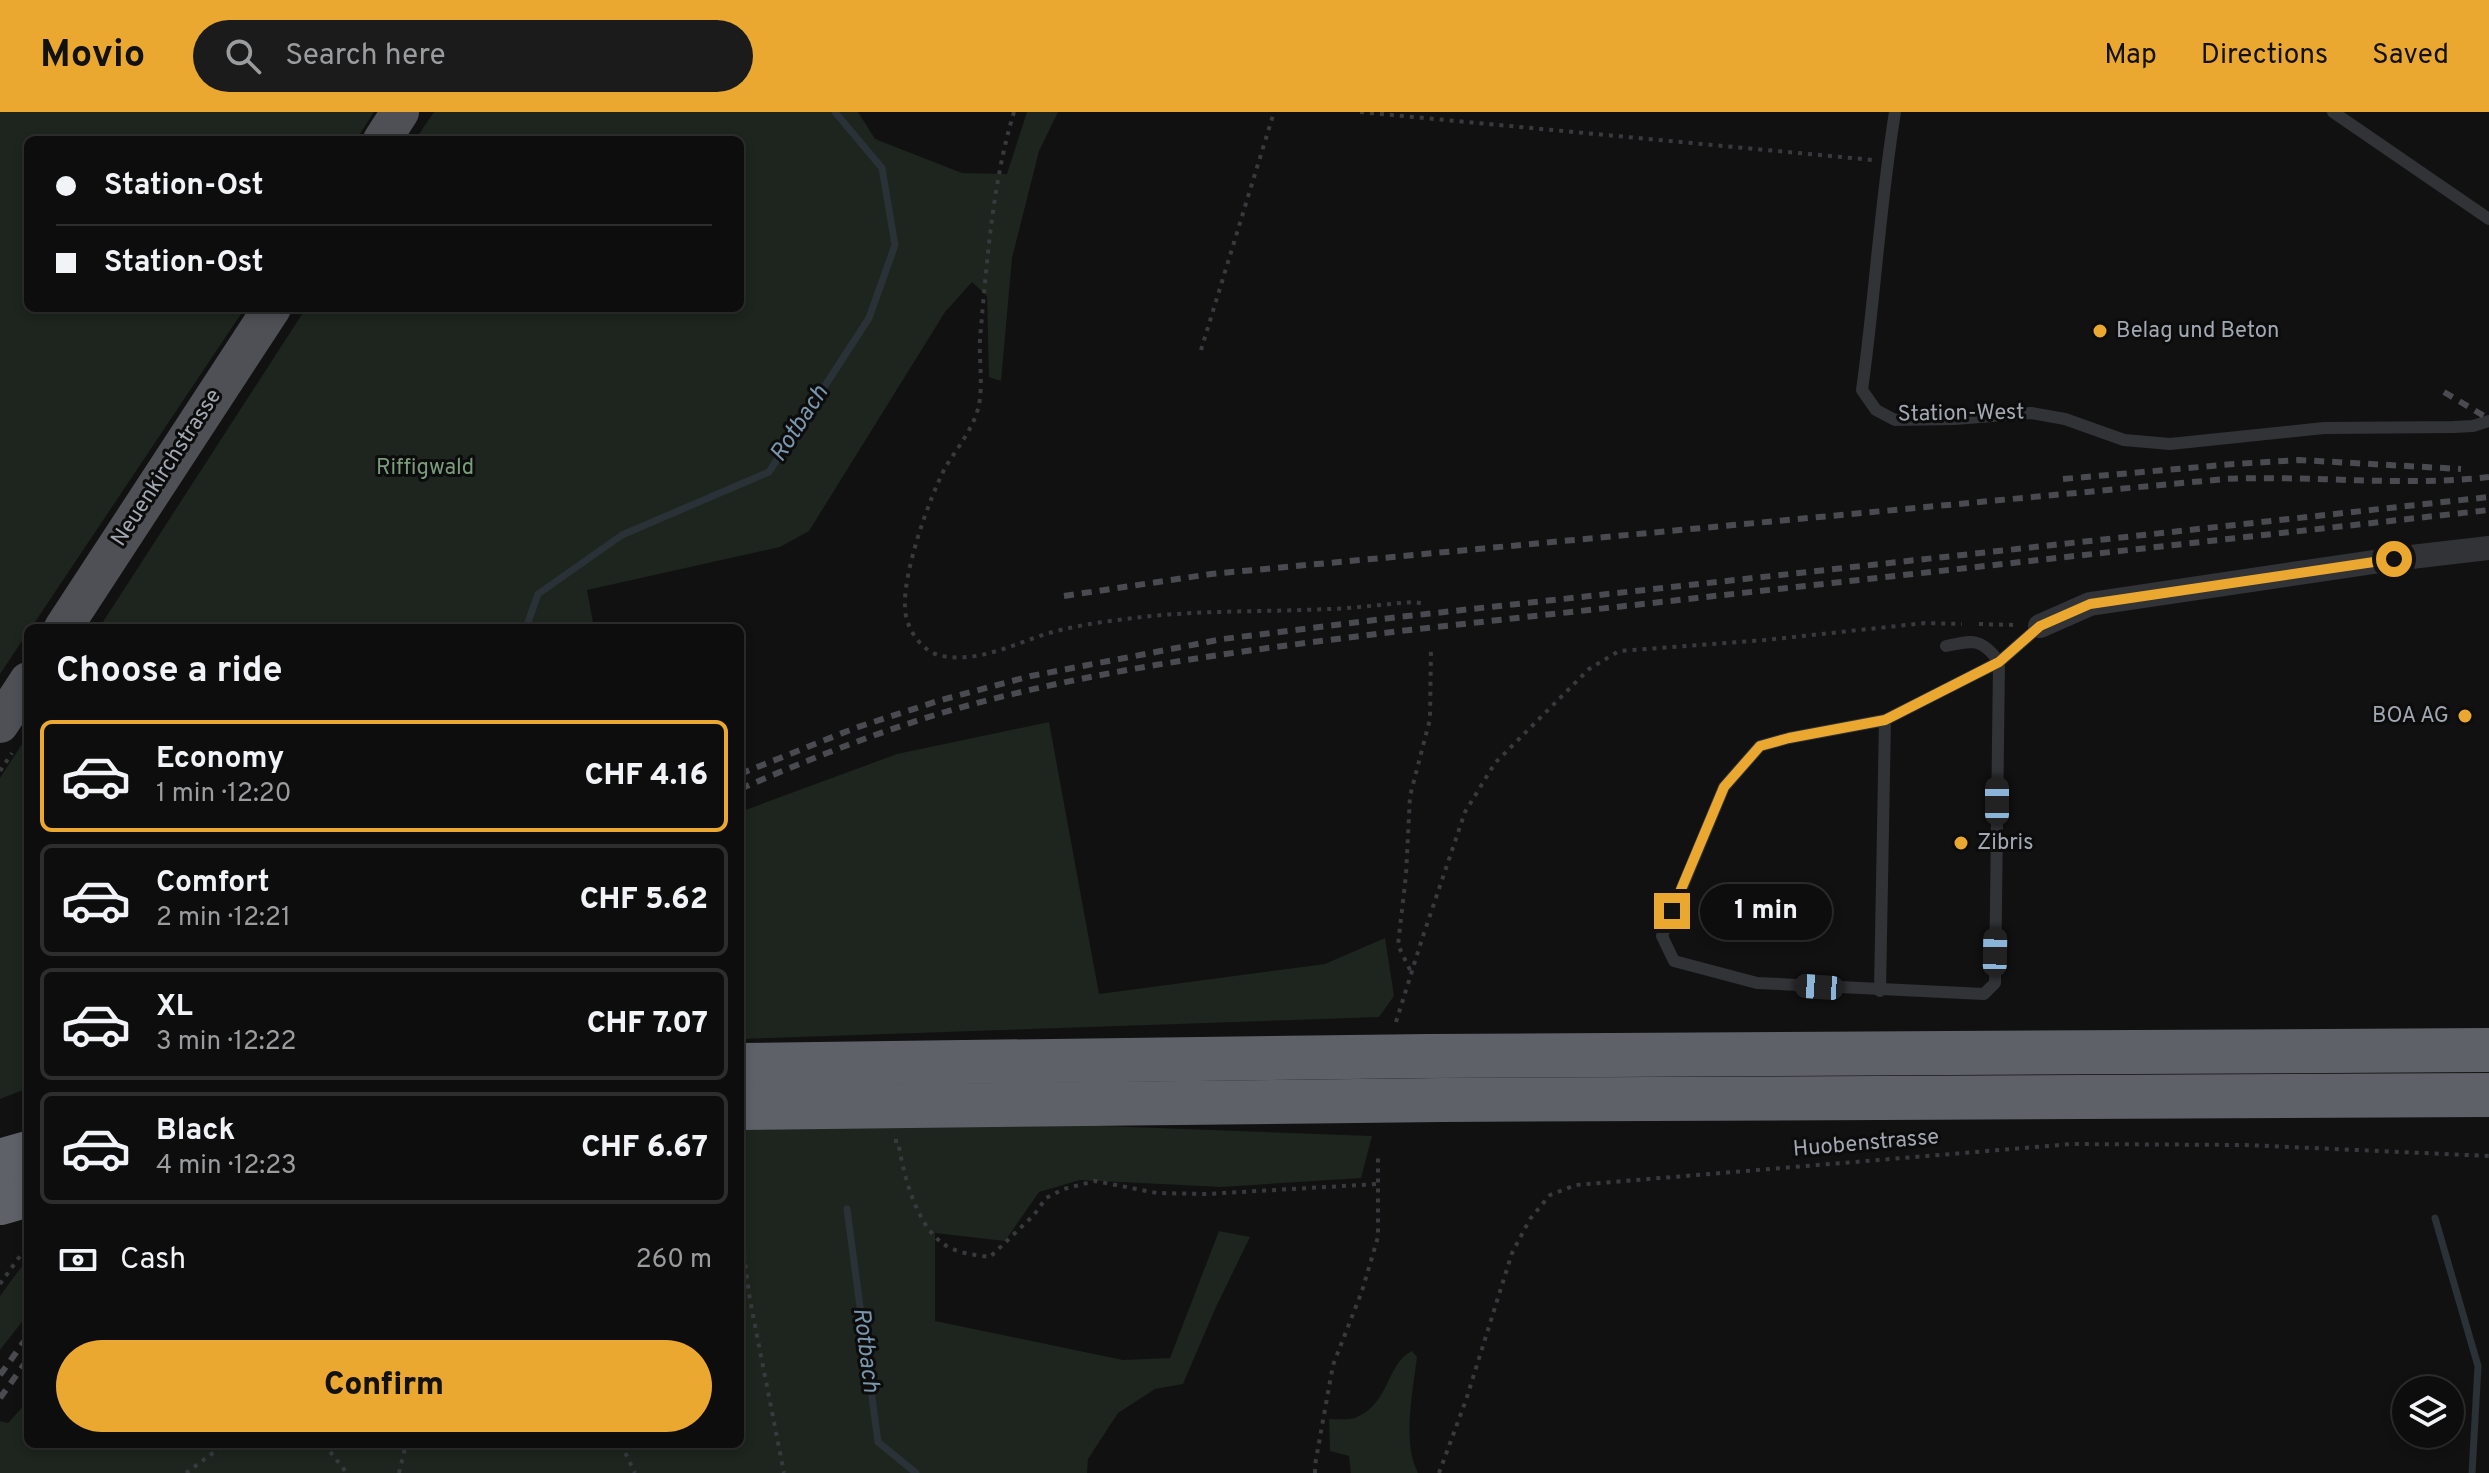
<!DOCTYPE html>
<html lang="en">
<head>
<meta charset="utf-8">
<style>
	:root { --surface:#0d0d0e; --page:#1b1b1c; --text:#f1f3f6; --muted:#9a9c9e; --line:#2d2d2e; --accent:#eba830 }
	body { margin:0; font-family:Overpass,sans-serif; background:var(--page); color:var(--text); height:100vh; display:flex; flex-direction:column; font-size:30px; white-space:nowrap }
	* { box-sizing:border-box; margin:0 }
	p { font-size:26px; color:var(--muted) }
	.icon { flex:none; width:44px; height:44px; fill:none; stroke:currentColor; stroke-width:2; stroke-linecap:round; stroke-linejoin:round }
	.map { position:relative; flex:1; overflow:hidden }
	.panel { position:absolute; left:24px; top:512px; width:720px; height:824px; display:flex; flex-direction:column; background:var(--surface); border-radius:12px; box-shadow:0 4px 12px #0003,0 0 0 2px var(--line) }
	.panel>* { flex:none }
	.banner { position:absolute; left:24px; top:24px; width:720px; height:176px; border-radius:12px; box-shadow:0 4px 12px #0003,0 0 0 2px var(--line); display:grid; align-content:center; height:176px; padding:0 32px; background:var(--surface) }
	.tools { position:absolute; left:2392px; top:1264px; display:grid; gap:16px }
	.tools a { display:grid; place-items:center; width:72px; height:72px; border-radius:50%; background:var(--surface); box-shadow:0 4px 12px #0003,0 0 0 2px var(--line); font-size:40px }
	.end { position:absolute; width:36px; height:36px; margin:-18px; border:10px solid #eba830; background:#111; box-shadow:0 0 0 4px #111 }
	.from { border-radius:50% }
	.bubble { position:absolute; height:56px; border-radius:28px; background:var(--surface); box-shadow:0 4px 12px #0003,0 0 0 2px var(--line); font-size:26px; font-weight:800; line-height:56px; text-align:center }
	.car { position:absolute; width:24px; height:48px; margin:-24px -12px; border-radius:10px; box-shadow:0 0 6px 2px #0007; background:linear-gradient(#222 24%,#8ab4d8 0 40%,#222 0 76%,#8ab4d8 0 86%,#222 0) }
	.banner b { display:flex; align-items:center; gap:28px; height:76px; font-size:30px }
	.banner b+b { border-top:2px solid var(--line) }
	.banner i { width:20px; height:20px; background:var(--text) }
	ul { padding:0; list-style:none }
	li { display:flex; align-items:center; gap:24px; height:112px; margin:0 16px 12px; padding:0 16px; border:4px solid var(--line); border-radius:12px }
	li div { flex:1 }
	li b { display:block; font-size:30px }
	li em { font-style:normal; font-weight:800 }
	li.on { border-color:var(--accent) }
	li>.icon { width:72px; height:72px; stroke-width:1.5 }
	h2 { padding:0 32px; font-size:36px; line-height:96px }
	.pay { display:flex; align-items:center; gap:20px; height:88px; padding:0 32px; font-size:30px }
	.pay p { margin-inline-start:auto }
	.button { display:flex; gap:16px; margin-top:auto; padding:16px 32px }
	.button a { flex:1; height:92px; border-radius:48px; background:var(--accent); color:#111; font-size:32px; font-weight:800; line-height:92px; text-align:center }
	header { display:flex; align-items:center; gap:48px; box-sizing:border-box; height:112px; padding:0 40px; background:var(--accent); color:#111 }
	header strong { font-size:38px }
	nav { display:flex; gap:44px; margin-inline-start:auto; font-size:28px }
	.search { width:560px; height:72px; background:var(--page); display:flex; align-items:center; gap:20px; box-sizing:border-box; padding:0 28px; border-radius:44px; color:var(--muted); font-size:30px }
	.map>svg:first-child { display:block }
	.green { fill:#1d251e }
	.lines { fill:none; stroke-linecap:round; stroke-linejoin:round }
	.stream { stroke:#2a3137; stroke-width:7 }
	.path { stroke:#383a3e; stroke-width:4; stroke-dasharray:4 6; stroke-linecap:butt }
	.service { stroke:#323337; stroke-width:12 }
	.minor { stroke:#323337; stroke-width:24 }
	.primary { stroke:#4e5056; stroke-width:38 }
	.motorway { stroke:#5e6168; stroke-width:44 }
	.rail { stroke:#494b50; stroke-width:6; stroke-dasharray:10 8; stroke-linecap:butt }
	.route { stroke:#eba830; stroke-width:10 }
	.poi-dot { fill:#eba830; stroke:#0c0c0d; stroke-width:3 }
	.labels { text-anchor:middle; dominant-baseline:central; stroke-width:6; stroke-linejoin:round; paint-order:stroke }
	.poi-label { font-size:22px; fill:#a2a8b2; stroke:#0c0c0d; text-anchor:start }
	.street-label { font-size:22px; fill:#a2a8b2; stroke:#0c0c0d }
	.park-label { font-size:22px; fill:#7a9d7b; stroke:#0c0c0d }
	.water-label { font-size:24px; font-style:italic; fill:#7a96ad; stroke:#0c0c0d }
</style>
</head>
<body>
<header>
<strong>Movio</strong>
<div class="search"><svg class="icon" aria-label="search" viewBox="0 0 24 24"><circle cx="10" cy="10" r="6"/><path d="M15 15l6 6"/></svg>Search here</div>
<nav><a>Map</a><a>Directions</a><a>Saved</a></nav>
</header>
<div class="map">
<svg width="2489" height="1361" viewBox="0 0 2489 1361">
	<rect width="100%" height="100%" fill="#111112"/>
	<g class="green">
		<path d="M0,0H374L356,28H28V196H245L31,516H28V520L0,562Z"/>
		<path d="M434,0H858L875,27L962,61L1007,62L1027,0H1058L1039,39L1012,146L1001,269L989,265L987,184L972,170L945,200L809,419L780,435L587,478L594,516H99L306,196H740V28H415Z"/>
		<path d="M1049,610L1099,882L1325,852L1385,826L1394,884L1379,905L740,927V700L897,642Z"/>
		<path d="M28,623V976L0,987V666Z"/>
		<path d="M1022,1011L1372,1024L1361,1066L1221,1075L1080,1068L1039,1080L1005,1129L935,1121V1209L1123,1248L1170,1246L1219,1119L1250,1125L1215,1197L1183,1272L1155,1277L1118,1301L1088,1347L1087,1361H0V1309L8,1311L28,1289V1332H740V1013Z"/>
		<path d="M28,1146V1202L0,1238V1184Z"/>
		<path d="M1412,1239L1417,1245C1413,1278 1402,1331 1418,1361H1351L1349,1344L1330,1339L1329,1307C1336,1307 1348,1308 1355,1306C1390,1292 1386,1252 1412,1239Z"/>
	</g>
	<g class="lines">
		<g class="stream">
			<path d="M526,516L538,482L622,423L769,360L869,206L895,133L882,56L835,0"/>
			<path d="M847,1097L878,1330L916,1361"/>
			<path d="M2435,1106L2478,1254L2472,1361"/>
		</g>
		<g class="path">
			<path d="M1014,0C992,72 987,151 980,226C979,248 983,271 979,293C974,316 957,336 945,356C929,387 903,460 905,495C905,515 921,540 942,544C985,552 1025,525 1065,517C1090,511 1117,508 1142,505C1204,498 1267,500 1329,497C1357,496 1385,492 1413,490L1426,492"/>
			<path d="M1360,0L1873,48"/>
			<path d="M1201,238L1274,0"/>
			<path d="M1979,512L2014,513"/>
			<path d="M0,659L12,641"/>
			<path d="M1410,858L1398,833L1406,763L1410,684L1430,607L1431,534"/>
			<path d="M1396,910L1422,827L1465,700L1495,651L1589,557L1619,539L1765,528L1925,511L1962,512"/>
			<path d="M894,1029H898C903,1061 915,1110 942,1131C955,1141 975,1143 990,1145L1034,1103L1046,1086L1064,1077L1095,1069L1157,1081L1206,1082L1378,1072"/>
			<path d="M740,1113L750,1188L784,1361"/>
			<path d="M0,1172L28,1133"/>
			<path d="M324,1332L347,1361"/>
			<path d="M621,1332L635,1361"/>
			<path d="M186,1361L225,1332"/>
			<path d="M399,1361L406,1332"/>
			<path d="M1315,1361V1353L1333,1253L1362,1179L1378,1125V1045"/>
			<path d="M1439,1361L1466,1288L1512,1141L1530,1107L1550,1083L1576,1073L2072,1032L2246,1033L2489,1044"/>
		</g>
		<g class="service">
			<path d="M1895,0C1880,92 1875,185 1862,278L1876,298L1895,308L1955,307L2031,301L2065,307L2124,328L2170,332L2324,316L2454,315L2473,314L2489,309"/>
			<path d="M2333,0L2489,107"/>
			<path d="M1946,534C1973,528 1982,526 1999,550L1995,871L1984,882L1757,871L1674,849L1662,824L1724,675L1760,634L1789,626L1885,608L1999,550L2040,514"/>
			<path d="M1880,879L1885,608"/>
		</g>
		<path class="minor" d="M2040,514L2090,492L2394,447L2489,436"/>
		<g class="primary">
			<path d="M382,28L400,0"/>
			<path d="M63,516L272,196"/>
			<path d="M0,612L28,569"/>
		</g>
		<g class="motorway">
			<path d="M740,953L1428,944L2489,938"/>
			<path d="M740,996L1442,988L2489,983"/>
			<path d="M0,1049L28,1041"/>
			<path d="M0,1091L28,1083"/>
		</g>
		<g class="rail">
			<path d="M2444,280L2489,307"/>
			<path d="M2063,367L2234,352L2299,348L2461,357"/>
			<path d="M1064,484L1211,462L2225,367C2313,363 2401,375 2489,365"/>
			<path d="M740,662L855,616L941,588L1031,564L1223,527L1399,505L2489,385"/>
			<path d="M740,677C807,648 875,621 945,600C1093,557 1248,538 1400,519L2489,398"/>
			<path d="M0,1263L28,1224"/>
			<path d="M0,1286L28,1247"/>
		</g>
	</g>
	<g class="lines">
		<path class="route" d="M1672,799L1724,675L1760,634L1789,626L1885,608L1999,550L2040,514L2090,492L2394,447"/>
	</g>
	<g class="poi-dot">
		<circle cx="2100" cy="219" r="8"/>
		<circle cx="2465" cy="604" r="8"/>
		<circle cx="1961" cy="731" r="8"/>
	</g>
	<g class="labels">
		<g class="poi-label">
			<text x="2116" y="219">Belag und Beton</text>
			<text x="2449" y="604" text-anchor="end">BOA AG</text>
			<text x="1977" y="731">Zibris</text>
		</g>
		<g class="street-label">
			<text transform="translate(1961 302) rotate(-1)">Station-West</text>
			<text transform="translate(167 356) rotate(-57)">Neuenkirchstrasse</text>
			<text transform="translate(1866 1032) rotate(-5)">Huobenstrasse</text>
		</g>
		<g class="park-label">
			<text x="425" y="356">Riffigwald</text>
		</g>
		<g class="water-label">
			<text transform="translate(800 312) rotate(-57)">Rotbach</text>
			<text transform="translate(865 1238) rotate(83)">Rotbach</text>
		</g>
	</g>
</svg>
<div class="tools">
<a><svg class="icon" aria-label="layers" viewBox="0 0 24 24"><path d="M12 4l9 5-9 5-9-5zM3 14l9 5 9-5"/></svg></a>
</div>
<i class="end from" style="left:2394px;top:447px"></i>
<i class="end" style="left:1672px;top:799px"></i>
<div class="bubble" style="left:1700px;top:772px;width:132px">1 min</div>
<i class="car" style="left:1997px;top:689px;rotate:0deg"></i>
<i class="car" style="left:1995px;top:840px;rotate:1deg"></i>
<i class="car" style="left:1819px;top:875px;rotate:274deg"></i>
<div class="banner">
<b><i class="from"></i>Station-Ost</b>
<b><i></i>Station-Ost</b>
</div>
<section class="panel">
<h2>Choose a ride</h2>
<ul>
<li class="on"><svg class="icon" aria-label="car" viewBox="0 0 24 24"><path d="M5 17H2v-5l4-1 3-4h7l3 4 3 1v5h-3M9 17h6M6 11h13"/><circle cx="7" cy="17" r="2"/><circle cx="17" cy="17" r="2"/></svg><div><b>Economy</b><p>1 min · 12:20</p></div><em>CHF 4.16</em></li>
<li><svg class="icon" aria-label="car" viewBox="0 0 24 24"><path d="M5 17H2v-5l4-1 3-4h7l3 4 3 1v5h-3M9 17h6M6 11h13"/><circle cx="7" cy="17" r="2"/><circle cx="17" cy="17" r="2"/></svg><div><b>Comfort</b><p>2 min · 12:21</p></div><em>CHF 5.62</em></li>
<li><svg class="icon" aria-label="car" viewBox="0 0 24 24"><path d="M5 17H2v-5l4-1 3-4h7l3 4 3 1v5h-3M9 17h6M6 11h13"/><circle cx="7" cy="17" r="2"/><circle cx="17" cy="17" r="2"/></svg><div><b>XL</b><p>3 min · 12:22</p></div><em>CHF 7.07</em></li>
<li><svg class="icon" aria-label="car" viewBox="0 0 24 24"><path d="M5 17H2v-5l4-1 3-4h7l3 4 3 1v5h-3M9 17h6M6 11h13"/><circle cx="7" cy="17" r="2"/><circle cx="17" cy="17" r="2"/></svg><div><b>Black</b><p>4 min · 12:23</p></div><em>CHF 6.67</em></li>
</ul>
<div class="pay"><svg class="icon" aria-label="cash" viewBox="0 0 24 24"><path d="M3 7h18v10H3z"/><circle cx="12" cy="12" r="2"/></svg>Cash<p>260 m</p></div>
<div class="button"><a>Confirm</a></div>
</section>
</div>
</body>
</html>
